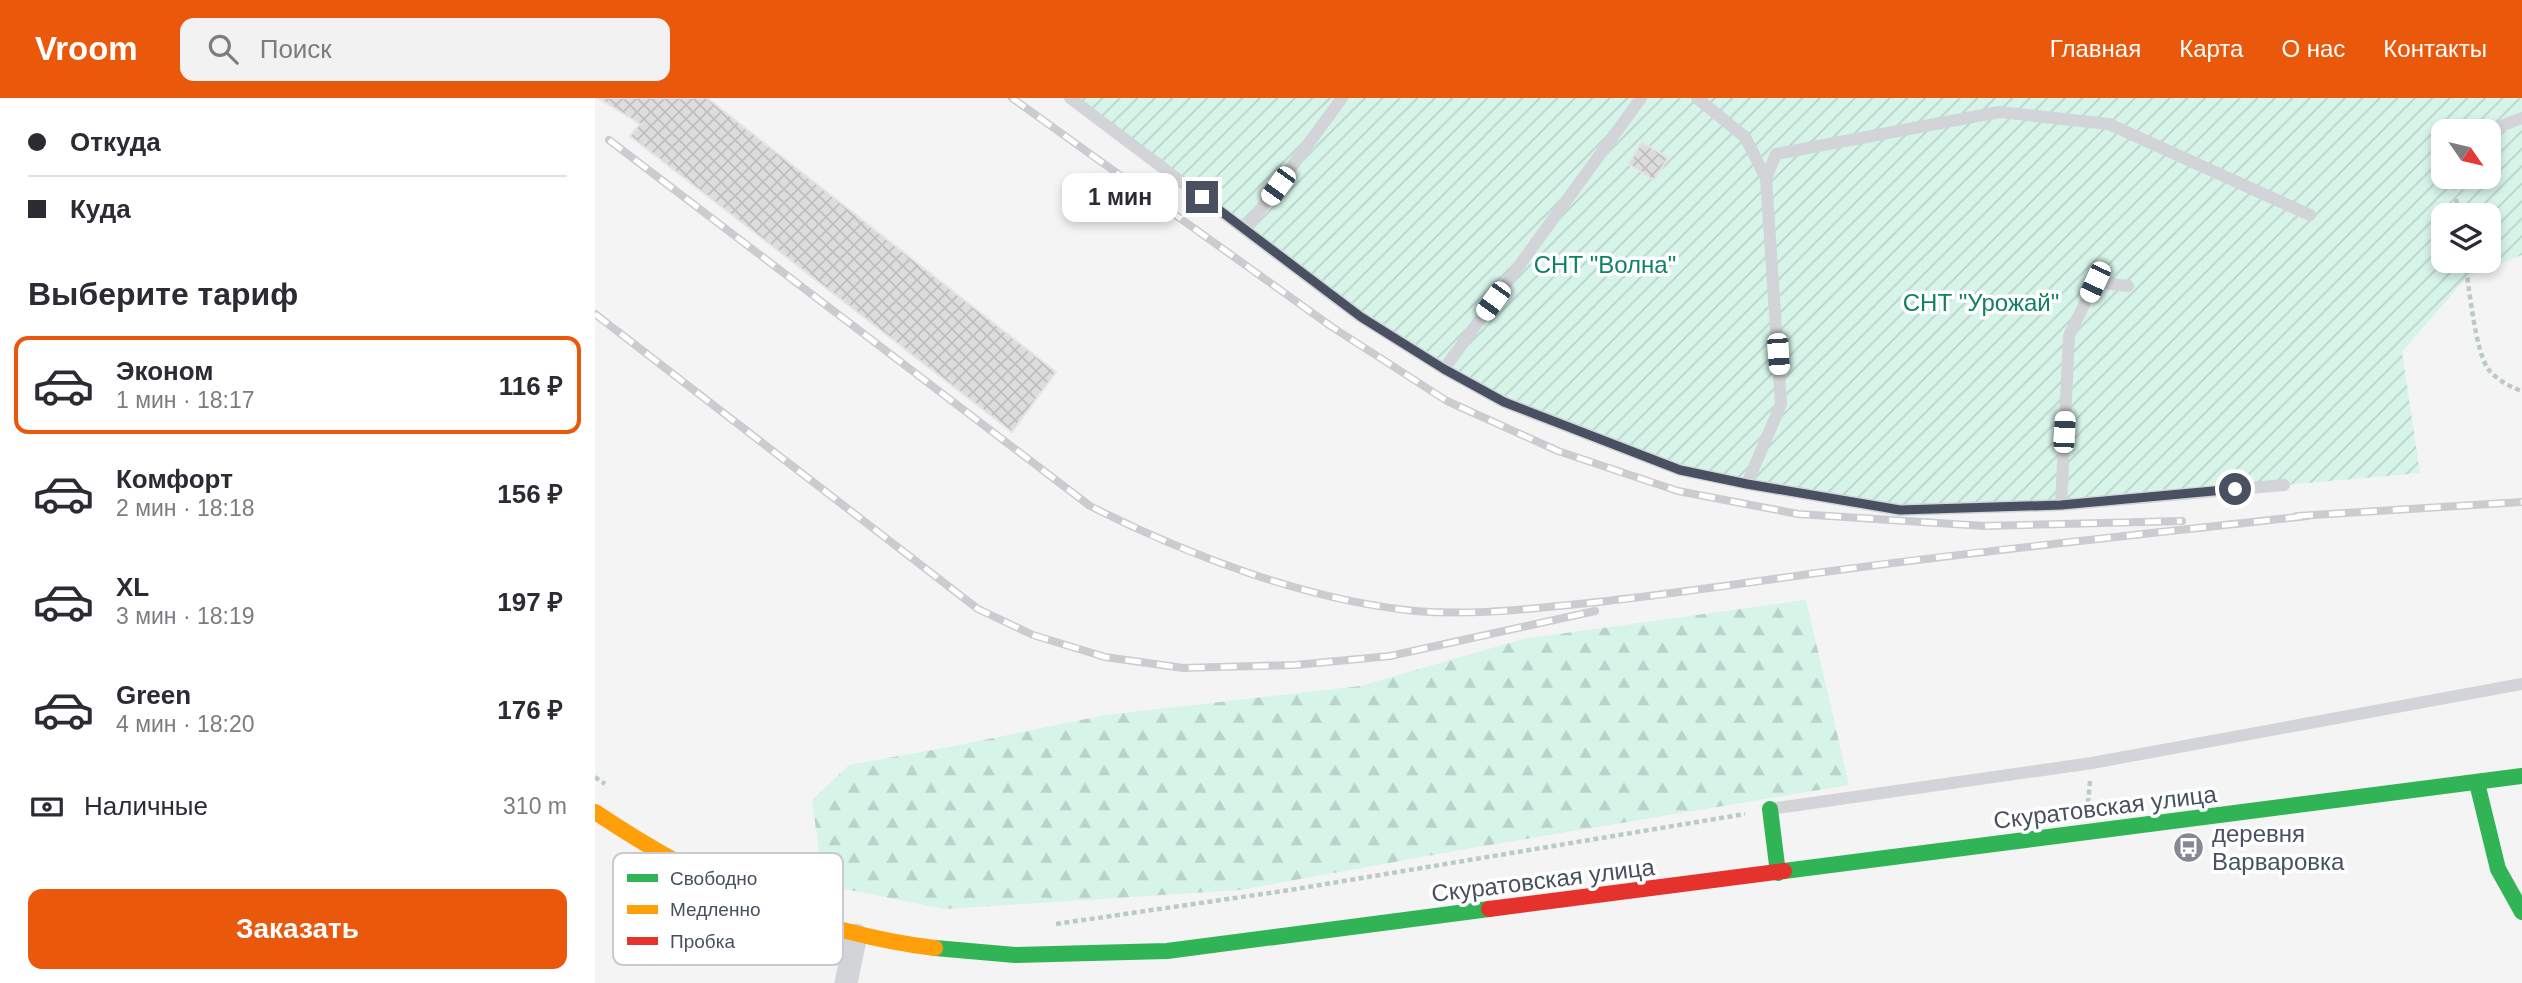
<!DOCTYPE html>
<html lang="ru">
<head>
<meta charset="utf-8">
<style>
	:root { --surface:#fff; --page:#f2f2f3; --text:#2b2b33; --muted:#7c7c81; --line:#e1e1e2; --accent:#ea580c }
	body { margin:0; font-family:Arial,sans-serif; background:var(--page); color:var(--text); height:100vh; display:flex; flex-direction:column; font-size:26px; white-space:nowrap }
	* { box-sizing:border-box; margin:0 }
	p { font-size:23px; color:var(--muted) }
	.icon { flex:none; width:38px; height:38px; fill:none; stroke:currentColor; stroke-width:2; stroke-linecap:round; stroke-linejoin:round }
	.map { position:relative; flex:1; overflow:hidden }
	.details { display:flex; flex-direction:column; background:var(--surface); width:595px }
	.details>* { flex:none }
	.top-card { display:grid; align-content:center; height:154px; padding:0 28px; background:var(--surface) }
	.needle { width:46px; rotate:124deg }
	.tools { position:absolute; left:1836px; top:21px; display:grid; gap:14px }
	.tools a { display:grid; place-items:center; width:70px; height:70px; border-radius:14px; background:var(--surface); box-shadow:0 4px 10px #0003; font-size:35px }
	.end { position:absolute; width:32px; height:32px; margin:-16px; border:9px solid #485062; background:#fff; box-shadow:0 0 0 4px #fff }
	.from { border-radius:50% }
	.bubble { position:absolute; height:49px; border-radius:14px; background:var(--surface); box-shadow:0 4px 10px #0003; font-size:23px; font-weight:800; line-height:49px; text-align:center }
	.car { position:absolute; width:21px; height:42px; margin:-21px -10px; border-radius:9px; box-shadow:0 0 5px 2px #0007; background:linear-gradient(#fff 24%,#345 0 40%,#fff 0 76%,#345 0 86%,#fff 0) }
	.top-card b { display:flex; align-items:center; gap:24px; height:66px; font-size:26px }
	.top-card b+b { border-top:2px solid var(--line) }
	.top-card i { width:18px; height:18px; background:var(--text) }
	ul { padding:0; list-style:none }
	li { display:flex; align-items:center; gap:21px; height:98px; margin:0 14px 10px; padding:0 14px; border:4px solid transparent; border-radius:14px }
	li div { flex:1 }
	li b { display:block; font-size:26px }
	li em { font-style:normal; font-weight:800 }
	li.current { border-color:var(--accent) }
	li>.icon { width:63px; height:63px; stroke-width:1.5 }
	h2 { padding:0 28px; font-size:32px; line-height:84px }
	.pay { display:flex; align-items:center; gap:18px; height:77px; padding:0 28px; font-size:26px }
	.pay p { margin-inline-start:auto }
	.button { display:flex; gap:14px; margin-top:auto; padding:14px 28px }
	.button a { flex:1; height:80px; border-radius:14px; background:var(--accent); color:#fff; font-size:28px; font-weight:800; line-height:80px; text-align:center }
	header { display:flex; align-items:center; gap:42px; box-sizing:border-box; height:98px; padding:0 35px; background:var(--accent); color:#fff }
	header strong { font-size:33px }
	nav { display:flex; gap:38px; margin-inline-start:auto; font-size:24px }
	.search { width:490px; height:63px; background:var(--page); display:flex; align-items:center; gap:18px; box-sizing:border-box; padding:0 24px; border-radius:14px; color:var(--muted); font-size:26px }
	main { display:flex; flex:1; min-height:0 }
	.map>svg:first-child { display:block }
	.forest { fill:url(#forest-firs) }
	.garden { fill:url(#garden-furrows); fill-rule:evenodd }
	.building { fill:url(#building-cross-hatch); stroke:#e5e5e6; stroke-width:2 }
	.lines { fill:none; stroke-linecap:round; stroke-linejoin:round }
	.path { stroke:#bdc9c9; stroke-width:4.5; stroke-dasharray:5 3.5; stroke-linecap:butt }
	.lane { stroke:#d2d4d7; stroke-width:12 }
	.street { stroke:#d2d4d7; stroke-width:23 }
	.fast { stroke:#30b455; stroke-width:16 }
	.slow { stroke:#ff9f0a; stroke-width:16 }
	.jam { stroke:#e5322d; stroke-width:16 }
	.rail-casing { stroke:#cbcccf; stroke-width:8 }
	.rail { stroke:#fff; stroke-width:5; stroke-dasharray:16; stroke-linecap:butt }
	.route { stroke:#485062; stroke-width:9 }
	.labels { text-anchor:middle; dominant-baseline:central; stroke-width:7; stroke-linejoin:round; paint-order:stroke }
	.park-label { font-size:24px; fill:#108162; stroke:#fff }
	.street-label { font-size:24px; fill:#485062; stroke:#fff }
	.poi-label { font-size:24px; fill:#485062; stroke:#fff; text-anchor:start }
	.key { fill:#fff; stroke:#c8cad0; stroke-width:2 }
	.key-label { font-size:19px; fill:#485062 }
</style>
</head>
<body>
<header>
<strong>Vroom</strong>
<div class="search"><svg class="icon" aria-label="search" viewBox="0 0 24 24"><circle cx="10" cy="10" r="6"/><path d="M15 15l6 6"/></svg>Поиск</div>
<nav><a>Главная</a><a>Карта</a><a>О нас</a><a>Контакты</a></nav>
</header>
<main>
<section class="details">
<div class="top-card">
<b><i class="from"></i>Откуда</b>
<b><i></i>Куда</b>
</div>
<h2>Выберите тариф</h2>
<ul>
<li class="current"><svg class="icon" aria-label="car" viewBox="0 0 24 24"><path d="M5 17H2v-5l4-1 3-4h7l3 4 3 1v5h-3M9 17h6M6 11h13"/><circle cx="7" cy="17" r="2"/><circle cx="17" cy="17" r="2"/></svg><div><b>Эконом</b><p>1 мин · 18:17</p></div><em>116 ₽</em></li>
<li><svg class="icon" aria-label="car" viewBox="0 0 24 24"><path d="M5 17H2v-5l4-1 3-4h7l3 4 3 1v5h-3M9 17h6M6 11h13"/><circle cx="7" cy="17" r="2"/><circle cx="17" cy="17" r="2"/></svg><div><b>Комфорт</b><p>2 мин · 18:18</p></div><em>156 ₽</em></li>
<li><svg class="icon" aria-label="car" viewBox="0 0 24 24"><path d="M5 17H2v-5l4-1 3-4h7l3 4 3 1v5h-3M9 17h6M6 11h13"/><circle cx="7" cy="17" r="2"/><circle cx="17" cy="17" r="2"/></svg><div><b>XL</b><p>3 мин · 18:19</p></div><em>197 ₽</em></li>
<li><svg class="icon" aria-label="car" viewBox="0 0 24 24"><path d="M5 17H2v-5l4-1 3-4h7l3 4 3 1v5h-3M9 17h6M6 11h13"/><circle cx="7" cy="17" r="2"/><circle cx="17" cy="17" r="2"/></svg><div><b>Green</b><p>4 мин · 18:20</p></div><em>176 ₽</em></li>
</ul>
<div class="pay"><svg class="icon" aria-label="cash" viewBox="0 0 24 24"><path d="M3 7h18v10H3z"/><circle cx="12" cy="12" r="2"/></svg>Наличные<p>310 m</p></div>
<div class="button"><a>Заказать</a></div>
</section>
<div class="map">
<svg width="1927" height="885" viewBox="0 0 1927 885">
	<defs>
		<pattern id="forest-firs" width="22" height="20" patternUnits="userSpaceOnUse" patternTransform="scale(1.75)"><rect width="22" height="20" fill="#d7f4e9"/><path d="M5 1l3.5 6h-7zM16 11l3.5 6h-7z" fill="#bad3ca"/></pattern>
		<pattern id="garden-furrows" width="10" height="10" patternUnits="userSpaceOnUse" patternTransform="scale(1.75)"><rect width="10" height="10" fill="#d7f4e9"/><path d="M-1 1l2-2M0 10L10 0M9 11l2-2" fill="none" stroke="#bad3ca"/></pattern>
		<pattern id="building-cross-hatch" width="8" height="8" patternUnits="userSpaceOnUse" patternTransform="scale(1.75)"><rect width="8" height="8" fill="#ddddde"/><path d="M0 0l8 8M0 8l8-8" fill="none" stroke="#bfbfc1"/></pattern>
	</defs>
	<rect width="100%" height="100%" fill="#f4f4f4"/>
	<path class="forest" d="M1211,502L1254,687L877,750L645,792L349,811L250,791L224,753L217,702L254,667L354,649L511,617L765,588L928,541Z"/>
	<path class="garden" d="M475,0H1927V157L1872,179L1807,254L1825,375L1466,407L1305,412L1085,372L909,304L766,219ZM1848,33H1894V79H1848ZM1848,117H1894V163H1848Z"/>
	<g class="building">
		<path d="M3,0H112L461,274L417,334L35,38L45,26Z"/>
		<path d="M1047,44L1073,60L1059,82L1033,66Z"/>
	</g>
	<g class="lines">
		<g class="path">
			<path d="M1861,101L1864,117"/>
			<path d="M1870,163C1874,187 1880,255 1894,272C1901,281 1917,290 1927,293"/>
			<path d="M0,679L10,686"/>
			<path d="M1493,705L1495,683"/>
			<path d="M461,826L695,792L1150,716"/>
		</g>
		<g class="lane">
			<path d="M475,0L766,219L849,271L909,304L1085,372L1152,386L1305,412L1466,407L1689,387"/>
			<path d="M1102,0L1150,39L1171,80L1186,306L1152,386"/>
			<path d="M1892,33L1927,20"/>
			<path d="M1857,79L1859,86"/>
			<path d="M1171,80L1181,56L1404,14L1514,26L1715,117"/>
			<path d="M651,131L747,0"/>
			<path d="M849,271L1046,0"/>
			<path d="M1466,407L1474,238L1500,184L1533,188"/>
			<path d="M1175,711L1497,665L1927,586"/>
		</g>
		<path class="street" d="M251,885L261,837"/>
		<g class="fast">
			<path d="M1882,685L1903,771L1927,814"/>
			<path d="M1175,711L1183,775"/>
			<path d="M1189,773L1927,678"/>
			<path d="M340,850L420,857L572,853L894,811"/>
		</g>
		<path class="slow" d="M0,714C106,785 212,834 340,850"/>
		<path class="jam" d="M894,811L1189,773"/>
		<defs>
			<g id="rail">
				<path d="M417,0L737,229L852,303L963,353L1083,393L1203,416L1389,428L1587,423"/>
				<path d="M14,42L495,408C592,457 711,502 820,513C868,517 915,513 963,508C1052,500 1141,486 1229,474C1390,452 1551,436 1712,418"/>
				<path d="M0,216L383,511L438,537L510,559L588,570L700,567L795,558L1000,513"/>
				<path d="M1702,418L1927,404"/>
			</g>
		</defs>
		<use href="#rail" class="rail-casing"/>
		<use href="#rail" class="rail"/>
	</g>
	<g class="lines">
		<path class="route" d="M607,99L766,219L849,271L909,304L1085,372L1152,386L1305,412L1466,407L1640,391"/>
	</g>
	<defs>
		<symbol id="bus-disc" viewBox="-11 -11 22 22"><circle r="9.5" fill="#848995" stroke="#fff"/><path d="M-5-6H5V4H4V6H2V4H-2V6H-4V4H-5ZM-3.5-4V0h7V-4ZM-3.5 1.2v1.5H-2V1.2ZM2 1.2v1.5H3.5V1.2Z" fill="#fff"/></symbol>
	</defs>
	<g fill-rule="evenodd">
		<use href="#bus-disc" x="1576" y="732" width="35" height="35"/>
	</g>
	<g class="labels">
		<g class="park-label">
			<text x="1010" y="166">СНТ "Волна"</text>
			<text x="1386" y="204">СНТ "Урожай"</text>
		</g>
		<g class="street-label">
			<text transform="translate(1510 709) rotate(-7)">Скуратовская улица</text>
			<text transform="translate(948 782) rotate(-7)">Скуратовская улица</text>
		</g>
		<g class="poi-label">
			<text x="1617" y="735">деревня<tspan x="1617" dy="28">Варваровка</tspan></text>
		</g>
	</g>
	<rect x="18" y="755" width="230" height="112" rx="10" class="key"/>
	<rect x="32" y="776" width="31" height="8" fill="#30b455"/>
	<rect x="32" y="807" width="31" height="9" fill="#ff9f0a"/>
	<rect x="32" y="839" width="31" height="8" fill="#e5322d"/>
	<g class="key-label">
		<text x="75" y="787">Свободно</text>
		<text x="75" y="818">Медленно</text>
		<text x="75" y="850">Пробка</text>
	</g>
</svg>
<div class="tools">
<a><svg class="needle" viewBox="-14 -14 28 28"><path d="M0-13l5 13h-10z" fill="#e53935"/><path d="M0 13l5-13h-10z" fill="#7c7c81"/></svg></a>
<a><svg class="icon" aria-label="layers" viewBox="0 0 24 24"><path d="M12 4l9 5-9 5-9-5zM3 14l9 5 9-5"/></svg></a>
</div>
<i class="end from" style="left:1640px;top:391px"></i>
<i class="end" style="left:607px;top:99px"></i>
<div class="bubble" style="left:467px;top:75px;width:116px">1 мин</div>
<i class="car" style="left:683px;top:88px;rotate:216deg"></i>
<i class="car" style="left:1500px;top:184px;rotate:205deg"></i>
<i class="car" style="left:898px;top:203px;rotate:216deg"></i>
<i class="car" style="left:1183px;top:256px;rotate:176deg"></i>
<i class="car" style="left:1469px;top:334px;rotate:3deg"></i>
</div>
</main>
</body>
</html>
